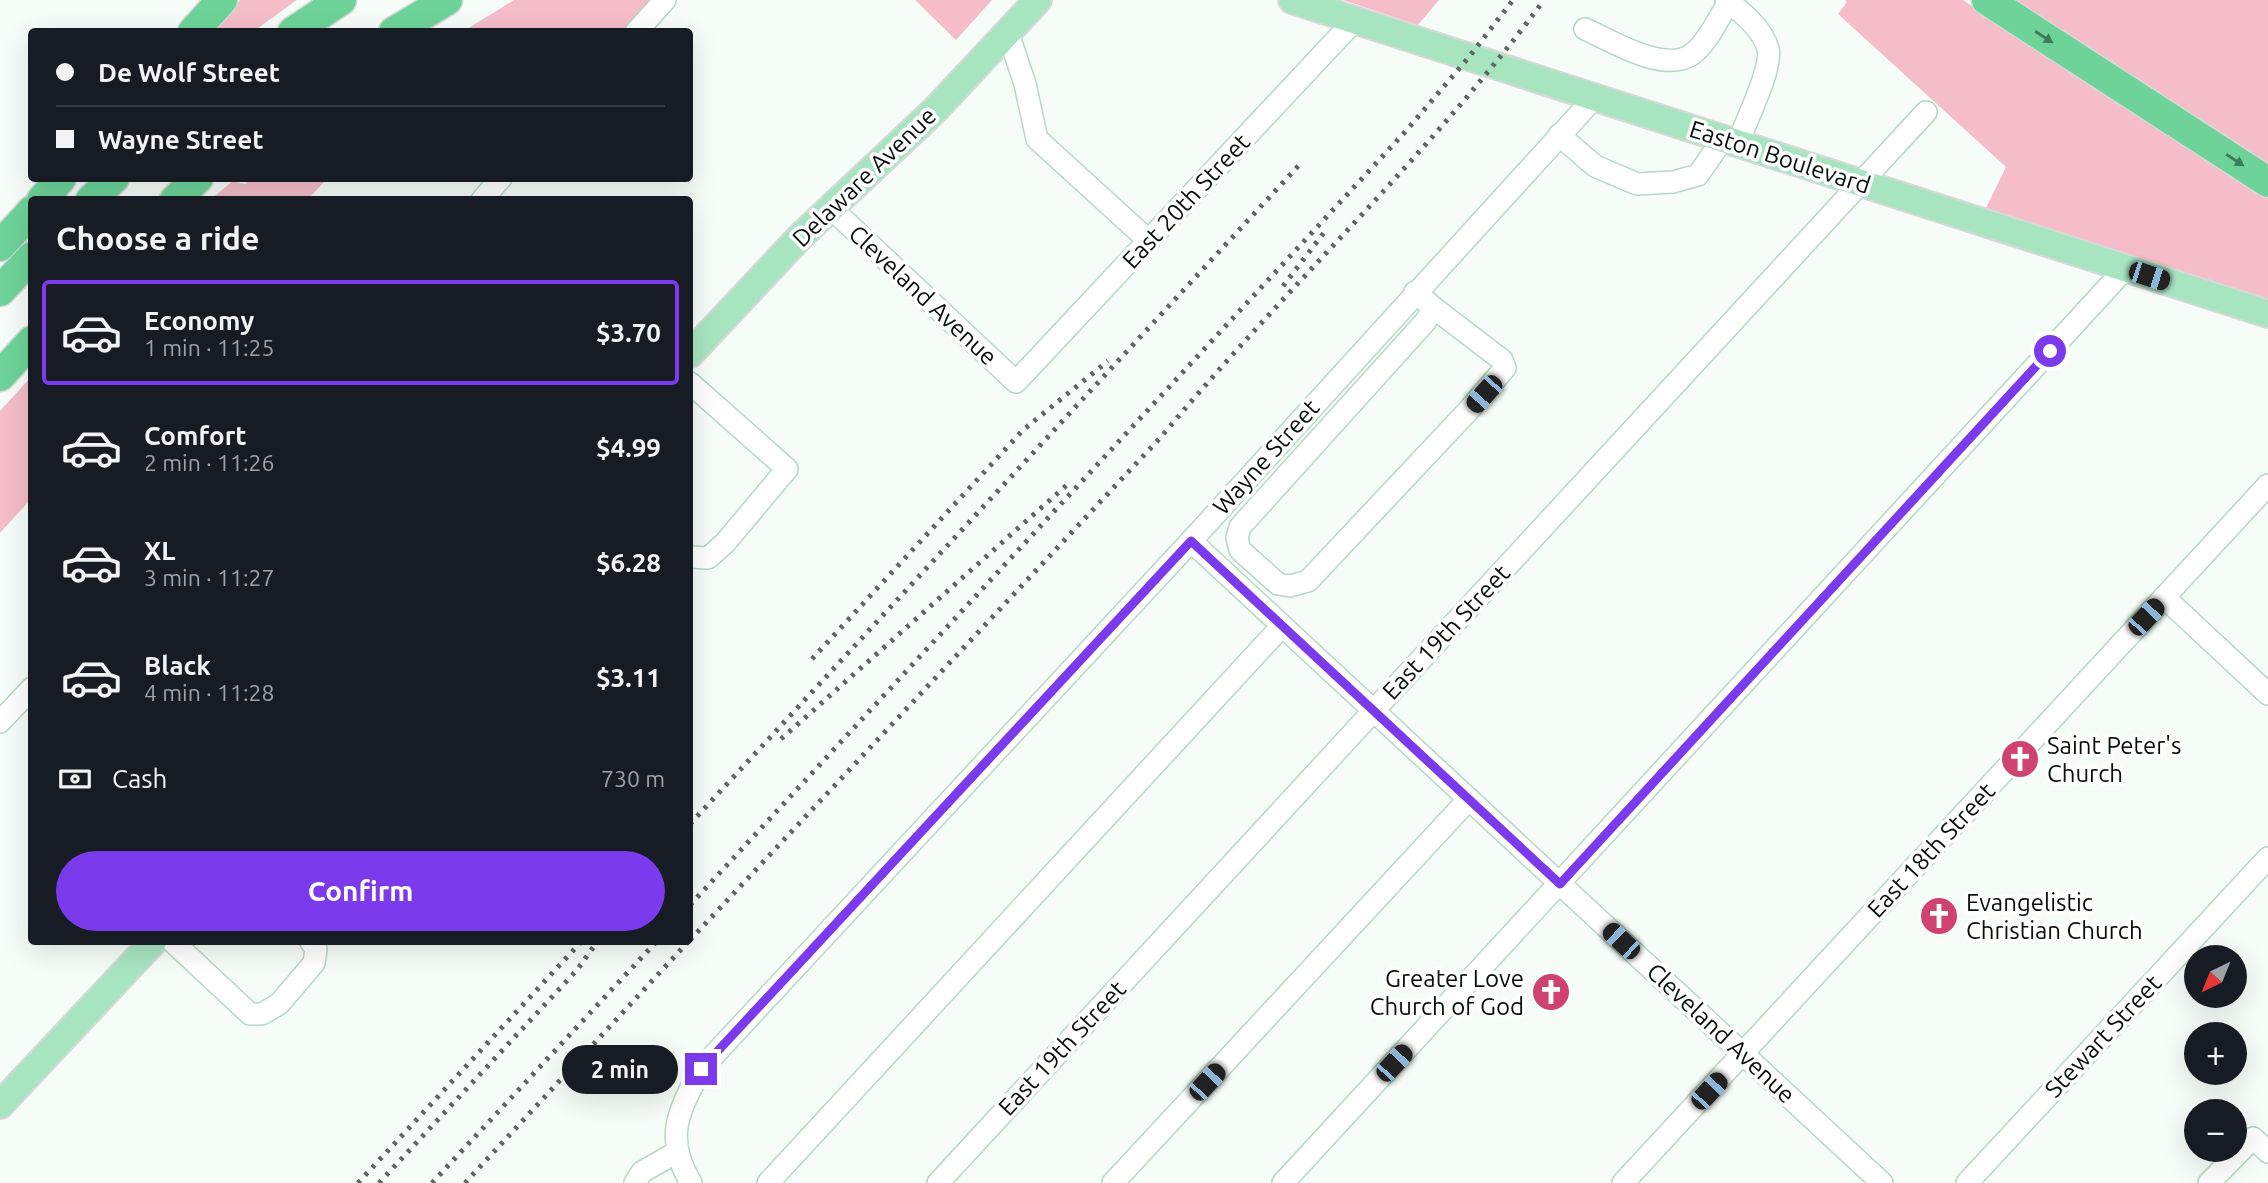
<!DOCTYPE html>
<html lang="en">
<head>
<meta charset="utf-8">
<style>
	:root { --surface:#171b24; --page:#242831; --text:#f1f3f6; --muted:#9ea1a6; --line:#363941; --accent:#7c3aed }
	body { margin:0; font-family:Ubuntu,sans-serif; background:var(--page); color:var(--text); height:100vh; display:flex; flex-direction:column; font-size:26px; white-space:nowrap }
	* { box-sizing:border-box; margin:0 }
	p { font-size:23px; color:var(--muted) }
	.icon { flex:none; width:38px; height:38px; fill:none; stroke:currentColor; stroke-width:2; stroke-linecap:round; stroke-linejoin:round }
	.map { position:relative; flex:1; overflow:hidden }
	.drawer { position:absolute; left:28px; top:196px; width:665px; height:749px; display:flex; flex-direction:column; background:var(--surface); border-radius:7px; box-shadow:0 7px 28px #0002 }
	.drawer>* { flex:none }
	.hud { position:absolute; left:28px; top:28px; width:665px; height:154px; border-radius:7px; box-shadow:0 7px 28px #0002; display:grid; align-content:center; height:154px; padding:0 28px; background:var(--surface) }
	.needle { width:46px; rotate:223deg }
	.tools { position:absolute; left:2184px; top:945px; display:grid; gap:14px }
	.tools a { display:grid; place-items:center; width:63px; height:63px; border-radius:50%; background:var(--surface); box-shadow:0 7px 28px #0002; font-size:35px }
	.end { position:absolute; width:32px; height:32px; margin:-16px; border:9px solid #7c3aed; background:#fff; box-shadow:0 0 0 4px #fff }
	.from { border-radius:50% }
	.bubble { position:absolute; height:49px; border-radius:24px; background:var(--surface); box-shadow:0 7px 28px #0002; font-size:23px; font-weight:600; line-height:49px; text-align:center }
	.car { position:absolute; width:21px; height:42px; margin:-21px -10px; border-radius:9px; box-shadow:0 0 5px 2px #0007; background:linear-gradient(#222 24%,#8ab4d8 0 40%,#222 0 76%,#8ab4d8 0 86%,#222 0) }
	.hud b { display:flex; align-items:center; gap:24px; height:66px; font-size:26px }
	.hud b+b { border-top:2px solid var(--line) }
	.hud i { width:18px; height:18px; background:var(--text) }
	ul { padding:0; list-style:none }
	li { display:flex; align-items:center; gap:21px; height:105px; margin:0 14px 10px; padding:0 14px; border:4px solid transparent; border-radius:7px }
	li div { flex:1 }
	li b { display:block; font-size:26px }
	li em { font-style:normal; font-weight:600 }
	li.on { border-color:var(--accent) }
	li>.icon { width:63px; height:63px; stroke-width:1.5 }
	h2 { padding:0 28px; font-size:32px; line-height:84px }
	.pay { display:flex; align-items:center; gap:18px; height:77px; padding:0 28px; font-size:26px }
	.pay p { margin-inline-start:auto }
	.button { display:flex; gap:14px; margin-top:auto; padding:14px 28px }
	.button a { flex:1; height:80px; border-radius:42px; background:var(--accent); color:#fff; font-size:28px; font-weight:600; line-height:80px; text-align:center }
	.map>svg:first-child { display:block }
	.green { fill:#f4bdc8 }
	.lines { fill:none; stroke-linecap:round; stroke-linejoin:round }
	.minor-casing { stroke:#b5d9c2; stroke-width:24 }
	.major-casing { stroke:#d7d9d7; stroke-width:30 }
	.highway-casing { stroke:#d7d9d7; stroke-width:33 }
	.minor { stroke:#fff; stroke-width:21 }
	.major { stroke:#a7e5c1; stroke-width:26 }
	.highway { stroke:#6dd398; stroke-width:30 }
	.rail { stroke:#5d665f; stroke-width:5; stroke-dasharray:3.5 7; stroke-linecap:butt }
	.oneway { fill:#3e7b57 }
	.route { stroke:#7c3aed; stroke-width:9 }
	.labels { text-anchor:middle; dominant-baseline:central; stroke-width:7; stroke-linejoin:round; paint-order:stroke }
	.street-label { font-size:24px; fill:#040f07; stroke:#fff }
	.poi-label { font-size:24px; fill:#040f07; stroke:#fff; text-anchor:start }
</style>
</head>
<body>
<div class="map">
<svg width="2268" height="1183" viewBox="0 0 2268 1183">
	<rect width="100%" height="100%" fill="#f6fdf8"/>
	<g class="green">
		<path d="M240,0H297L254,31L213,32Z"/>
		<path d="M514,0H658L628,31L462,32Z"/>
		<path d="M915,0H992L956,40Z"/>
		<path d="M1343,0H1439L1418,25Z"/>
		<path d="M1845,0H1963L2268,198V302L1985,210L2006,167L1838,14L1847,2Z"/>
		<path d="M2005,0H2268V171Z"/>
		<path d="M252,179V178L327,179L308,199H211L233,181L245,184Z"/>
		<path d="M31,377V499L0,533V411Z"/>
	</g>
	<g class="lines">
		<defs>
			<g id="minor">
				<path d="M1726,0C1742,12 1763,29 1768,49C1773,68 1745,123 1738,143"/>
				<path d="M1585,29C1612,41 1663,73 1691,55C1707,44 1718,19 1729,2"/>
				<path d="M636,32L665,0"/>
				<path d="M1008,33L1025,84L1037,139L1149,241"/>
				<path d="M1559,135L1595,166L1637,184L1673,182L1698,175L1723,139"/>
				<path d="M482,200L501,178"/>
				<path d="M830,207L1016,382L1355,20"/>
				<path d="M1415,292L1434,308L1425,322L1240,527L1237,538L1240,550L1278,584L1290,586L1308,581L1467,412L1505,368L1502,360L1434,308"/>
				<path d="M690,383L787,469L725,543L708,558L690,557"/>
				<path d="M1191,541L1882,1183"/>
				<path d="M2164,597L2268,694"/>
				<path d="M0,722L32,688"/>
				<path d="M173,942L250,1014H262L279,1004L314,963L316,949L311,942"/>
				<path d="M635,1183L642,1172L677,1152"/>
				<path d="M691,1183C664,1138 678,1112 701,1069L1191,541L1595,97"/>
				<path d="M768,1183L1282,626"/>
				<path d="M938,1183L1926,112"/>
				<path d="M1113,1183L1469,799"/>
				<path d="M1283,1183L2125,269"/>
				<path d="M1623,1183L2268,485"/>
				<path d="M1967,1183L2268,858"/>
				<path d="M2209,1183L2253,1138L2268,1152"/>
			</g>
			<g id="major">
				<path d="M1292,0L2268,314"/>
				<path d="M690,354L799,238L935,110L1038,0"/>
				<path d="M0,1105L153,942"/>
			</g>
			<g id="highway">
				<path d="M1987,0L2268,182"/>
				<path d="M193,32L222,0"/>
				<path d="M293,32L341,0"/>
				<path d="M394,32L447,0"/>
				<path d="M42,200L61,178"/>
				<path d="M91,200L114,178"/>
				<path d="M175,200L198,178"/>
				<path d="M0,246L32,211"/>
				<path d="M0,291L32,257"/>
				<path d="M0,376L32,341"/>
			</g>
		</defs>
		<use href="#minor" class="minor-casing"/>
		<use href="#major" class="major-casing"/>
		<use href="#highway" class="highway-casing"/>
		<use href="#minor" class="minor"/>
		<use href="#major" class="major"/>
		<use href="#highway" class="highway"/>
		<g class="rail">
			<path d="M1283,286L1326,230"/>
			<path d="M812,659L1023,430L1108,361"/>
			<path d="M781,739L1069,483"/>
			<path d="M690,824L1301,163"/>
			<path d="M690,905L1405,132L1469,57L1513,0"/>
			<path d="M690,940L1161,437C1285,288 1429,156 1544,0"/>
			<path d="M358,1183L581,942"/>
			<path d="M379,1183L577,970L597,942"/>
			<path d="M432,1183L656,942"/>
			<path d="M465,1183L688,942"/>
		</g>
	</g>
	<defs><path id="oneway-solid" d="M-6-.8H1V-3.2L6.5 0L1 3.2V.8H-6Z" transform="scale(1.75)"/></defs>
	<g class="oneway">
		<use href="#oneway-solid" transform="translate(2044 37) rotate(33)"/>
		<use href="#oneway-solid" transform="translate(2235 160) rotate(33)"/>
	</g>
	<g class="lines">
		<path class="route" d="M701,1069L1191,541L1560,884L2050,351"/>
	</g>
	<defs>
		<symbol id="church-disc" viewBox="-11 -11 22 22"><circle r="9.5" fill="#d04370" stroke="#fff"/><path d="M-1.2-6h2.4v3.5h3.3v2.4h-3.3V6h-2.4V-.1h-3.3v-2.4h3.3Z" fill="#fff"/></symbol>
	</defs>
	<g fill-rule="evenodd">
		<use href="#church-disc" x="1998" y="737" width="44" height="44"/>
		<use href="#church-disc" x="1917" y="894" width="44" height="44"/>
		<use href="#church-disc" x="1529" y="970" width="44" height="44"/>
	</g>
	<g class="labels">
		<g class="street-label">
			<text transform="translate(1780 157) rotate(18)">Easton Boulevard</text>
			<text transform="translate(864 177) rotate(-44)">Delaware Avenue</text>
			<text transform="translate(1186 201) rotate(-47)">East 20th Street</text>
			<text transform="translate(923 295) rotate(43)">Cleveland Avenue</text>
			<text transform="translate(1266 457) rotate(-48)">Wayne Street</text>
			<text transform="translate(1446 632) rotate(-47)">East 19th Street</text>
			<text transform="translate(1931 850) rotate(-47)">East 18th Street</text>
			<text transform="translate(1721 1033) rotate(43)">Cleveland Avenue</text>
			<text transform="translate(2103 1036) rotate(-47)">Stewart Street</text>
			<text transform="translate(1062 1048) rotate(-47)">East 19th Street</text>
		</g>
		<g class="poi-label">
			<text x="2047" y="745">Saint Peter's<tspan x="2047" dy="28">Church</tspan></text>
			<text x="1966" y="902">Evangelistic<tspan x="1966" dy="28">Christian Church</tspan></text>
			<text x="1524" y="978" text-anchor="end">Greater Love<tspan x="1524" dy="28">Church of God</tspan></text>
		</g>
	</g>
</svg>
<div class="tools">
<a><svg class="needle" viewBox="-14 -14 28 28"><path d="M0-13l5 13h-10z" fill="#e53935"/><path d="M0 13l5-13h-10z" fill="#9ea1a6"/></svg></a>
<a>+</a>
<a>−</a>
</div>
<i class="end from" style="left:2050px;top:351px"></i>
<i class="end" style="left:701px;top:1069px"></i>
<div class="bubble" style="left:562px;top:1045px;width:116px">2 min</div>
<i class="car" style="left:2149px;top:276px;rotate:108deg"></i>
<i class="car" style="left:1484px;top:394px;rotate:222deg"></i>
<i class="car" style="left:2146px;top:617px;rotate:43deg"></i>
<i class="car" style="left:1621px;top:941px;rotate:313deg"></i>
<i class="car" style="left:1394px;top:1063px;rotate:43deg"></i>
<i class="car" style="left:1207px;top:1082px;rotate:43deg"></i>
<i class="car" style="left:1709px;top:1091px;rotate:43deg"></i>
<div class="hud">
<b><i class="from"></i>De Wolf Street</b>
<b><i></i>Wayne Street</b>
</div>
<section class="drawer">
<h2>Choose a ride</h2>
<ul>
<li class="on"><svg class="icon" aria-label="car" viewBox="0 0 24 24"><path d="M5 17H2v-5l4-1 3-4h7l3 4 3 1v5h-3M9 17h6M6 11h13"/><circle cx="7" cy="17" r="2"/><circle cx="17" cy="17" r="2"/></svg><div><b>Economy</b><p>1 min · 11:25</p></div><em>$3.70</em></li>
<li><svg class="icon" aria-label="car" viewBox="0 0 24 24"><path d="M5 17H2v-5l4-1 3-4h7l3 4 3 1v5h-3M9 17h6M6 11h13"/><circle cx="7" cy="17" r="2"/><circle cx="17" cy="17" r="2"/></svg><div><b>Comfort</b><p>2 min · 11:26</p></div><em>$4.99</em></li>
<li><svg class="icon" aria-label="car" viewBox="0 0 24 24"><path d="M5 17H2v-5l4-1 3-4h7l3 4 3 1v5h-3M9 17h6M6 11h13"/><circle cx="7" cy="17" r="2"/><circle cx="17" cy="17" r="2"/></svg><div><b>XL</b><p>3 min · 11:27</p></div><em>$6.28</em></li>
<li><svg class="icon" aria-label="car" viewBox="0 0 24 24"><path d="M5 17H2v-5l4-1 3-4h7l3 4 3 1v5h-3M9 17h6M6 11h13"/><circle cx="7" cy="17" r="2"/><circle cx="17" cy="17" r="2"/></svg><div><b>Black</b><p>4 min · 11:28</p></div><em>$3.11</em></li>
</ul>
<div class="pay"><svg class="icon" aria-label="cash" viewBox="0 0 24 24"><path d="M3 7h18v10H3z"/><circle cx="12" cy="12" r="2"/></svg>Cash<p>730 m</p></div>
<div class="button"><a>Confirm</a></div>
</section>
</div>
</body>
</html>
